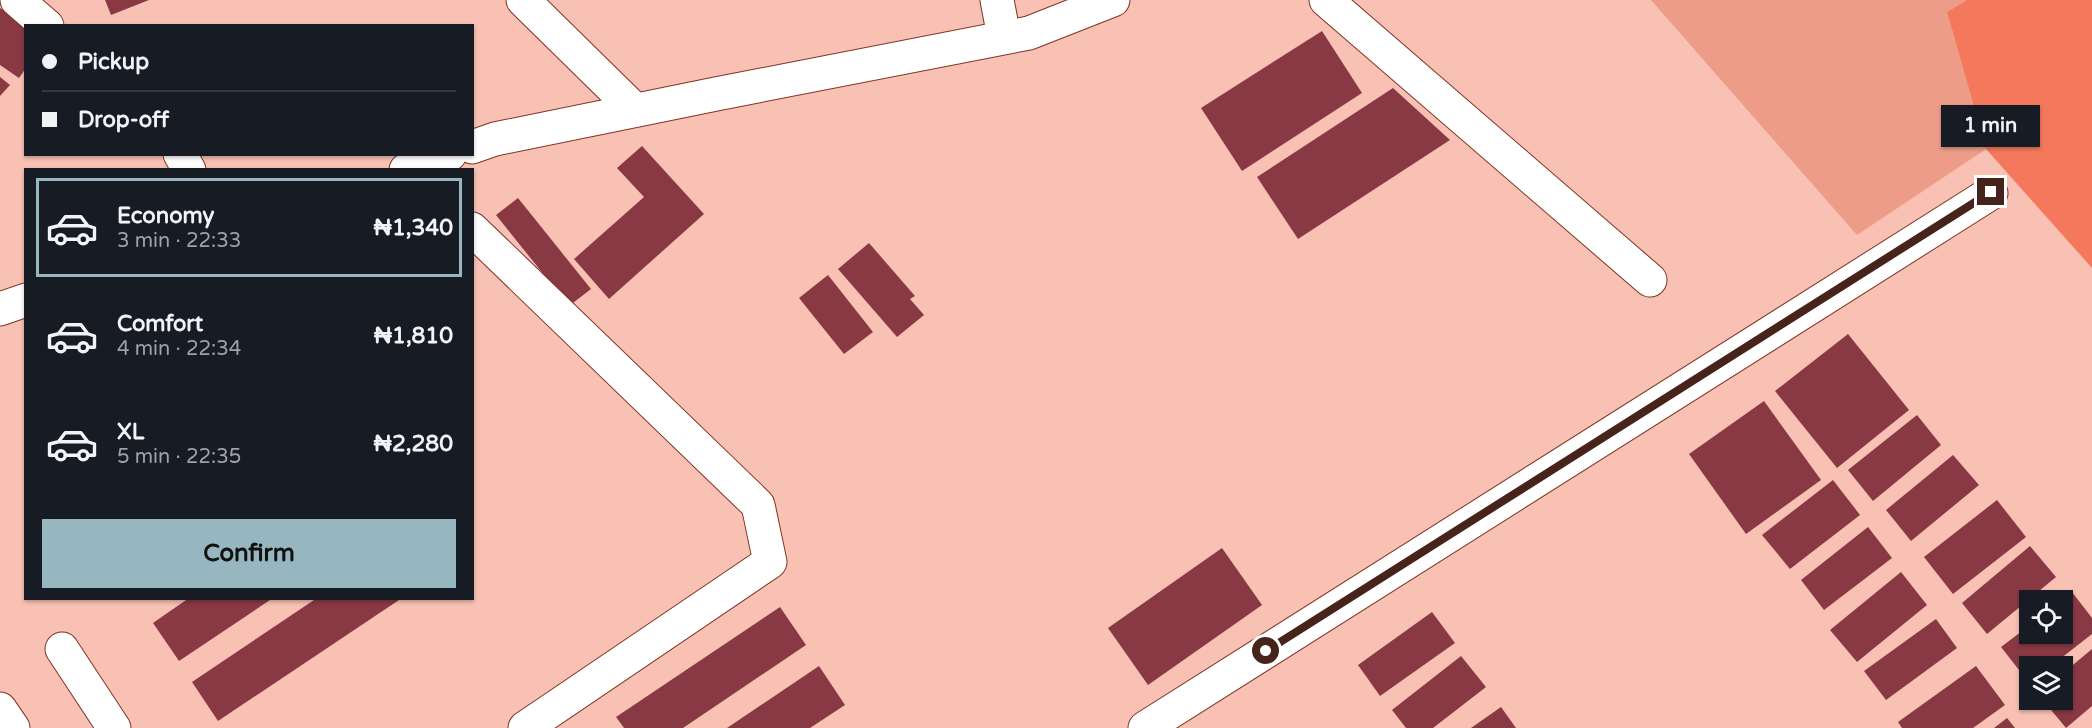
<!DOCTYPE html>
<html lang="en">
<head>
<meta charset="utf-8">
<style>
	:root { --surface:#171b24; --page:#242831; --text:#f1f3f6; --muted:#9ea1a6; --line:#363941; --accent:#97b7c0 }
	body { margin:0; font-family:"Varela Round",sans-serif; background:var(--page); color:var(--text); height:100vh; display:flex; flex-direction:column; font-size:22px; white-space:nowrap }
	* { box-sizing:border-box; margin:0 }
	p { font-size:20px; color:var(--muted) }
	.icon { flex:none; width:33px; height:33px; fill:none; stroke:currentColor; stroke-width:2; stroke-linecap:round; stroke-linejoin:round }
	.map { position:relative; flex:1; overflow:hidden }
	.drawer { position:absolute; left:24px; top:168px; width:450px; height:432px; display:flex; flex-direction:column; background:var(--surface); border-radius:0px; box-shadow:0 2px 4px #0004 }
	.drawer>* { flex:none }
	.top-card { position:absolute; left:24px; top:24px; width:450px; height:132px; border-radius:0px; box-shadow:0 2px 4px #0004; display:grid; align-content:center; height:132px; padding:0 18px; background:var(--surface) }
	.fabs { position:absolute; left:2019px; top:590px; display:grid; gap:12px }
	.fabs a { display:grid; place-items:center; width:54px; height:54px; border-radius:0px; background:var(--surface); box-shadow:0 2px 4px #0004; font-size:30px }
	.end { position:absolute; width:27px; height:27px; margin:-14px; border:8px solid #46231b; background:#fff; box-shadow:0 0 0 3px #fff }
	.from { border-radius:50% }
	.bubble { position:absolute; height:42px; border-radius:0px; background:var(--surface); box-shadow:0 2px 4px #0004; font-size:20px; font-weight:700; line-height:42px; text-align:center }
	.top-card b { display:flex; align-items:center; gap:21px; height:57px; font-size:22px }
	.top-card b+b { border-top:2px solid var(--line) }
	.top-card i { width:15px; height:15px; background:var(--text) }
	ul { padding:10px 0 0; list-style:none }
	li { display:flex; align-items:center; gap:18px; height:99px; margin:0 12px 9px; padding:0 6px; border:3px solid transparent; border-radius:0px }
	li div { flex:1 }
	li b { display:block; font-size:22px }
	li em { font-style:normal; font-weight:700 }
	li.selected { border-color:var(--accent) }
	li>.icon { width:54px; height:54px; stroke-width:1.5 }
	.button { display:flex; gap:12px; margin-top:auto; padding:12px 18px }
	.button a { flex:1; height:69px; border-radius:0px; background:var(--accent); color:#111; font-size:24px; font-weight:700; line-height:69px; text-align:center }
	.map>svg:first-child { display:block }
	.green { fill:#ed9c88 }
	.forest { fill:#f4795c }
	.building { fill:#893943 }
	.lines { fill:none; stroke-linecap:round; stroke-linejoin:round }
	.minor-casing { stroke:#7f3322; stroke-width:35 }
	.minor { stroke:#fff; stroke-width:33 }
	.route { stroke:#46231b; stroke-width:8 }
</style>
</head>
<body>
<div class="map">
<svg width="2092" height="728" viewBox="0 0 2092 728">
	<rect width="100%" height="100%" fill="#f8c1b4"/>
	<path class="green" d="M1651,0H1967L1947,12L1986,149L1857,235Z"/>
	<path class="forest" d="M1967,0H2092V268L1986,149L1947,12Z"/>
	<g class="building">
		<path d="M105,0H149L111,15Z"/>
		<path d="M0,8L26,24V68L19,78L0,65Z"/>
		<path d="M1322,31L1362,93L1242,171L1201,108Z"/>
		<path d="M0,77L10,85L0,96Z"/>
		<path d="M1393,88L1450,140L1298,239L1257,177Z"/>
		<path d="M642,146L704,214L609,299L574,259L644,197L617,168Z"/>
		<path d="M518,198L591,289L569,306L496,215Z"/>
		<path d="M869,243L915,296L910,299L924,315L897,337L838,269Z"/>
		<path d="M828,275L873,332L844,354L799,298Z"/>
		<path d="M1848,334L1909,410L1837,468L1775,391Z"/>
		<path d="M1764,401L1821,480L1746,534L1689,454Z"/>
		<path d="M1917,415L1941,445L1873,501L1848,470Z"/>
		<path d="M1953,455L1979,485L1911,541L1886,510Z"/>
		<path d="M1833,480L1860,515L1790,569L1762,535Z"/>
		<path d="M1997,500L2026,537L1953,594L1924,557Z"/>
		<path d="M1868,527L1892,558L1824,610L1801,580Z"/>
		<path d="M2030,546L2056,577L1987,634L1962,603Z"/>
		<path d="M1222,548L1262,605L1148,685L1108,628Z"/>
		<path d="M1901,572L1927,605L1857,662L1830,630Z"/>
		<path d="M2072,592L2092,618V634L2051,666H2030V684L2001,647L2030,625V633H2062V600Z"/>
		<path d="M189,598H273L179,661L153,623Z"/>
		<path d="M317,598H402L218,721L192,682Z"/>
		<path d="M780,607L806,645L683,728H624L616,717Z"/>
		<path d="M1432,612L1455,643L1380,696L1358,665Z"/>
		<path d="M1936,619L1957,648L1886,700L1864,671Z"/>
		<path d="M2092,649V706L2066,728L2042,699H2062V674Z"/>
		<path d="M1461,656L1486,687L1433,728H1406L1392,710Z"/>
		<path d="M819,666L845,705L810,728H727Z"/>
		<path d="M1976,666L2005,705L1973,728H1902L1898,722Z"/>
		<path d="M1501,707L1516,728H1471Z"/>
		<path d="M2007,718L2015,728H1994Z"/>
	</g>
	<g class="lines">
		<defs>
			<g id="minor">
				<path d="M17,0L47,26"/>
				<path d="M523,0L635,110"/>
				<path d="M997,0L1004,37"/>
				<path d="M1326,0L1650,280"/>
				<path d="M472,147L495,139L716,94L1029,33L1113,0"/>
				<path d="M180,154L189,170"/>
				<path d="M406,170L450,154"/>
				<path d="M472,229L758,505L770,562L525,728"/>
				<path d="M0,309L26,300"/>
				<path d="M62,649L114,728"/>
				<path d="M0,709L13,728"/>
				<path d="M1145,728L1991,193"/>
			</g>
		</defs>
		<use href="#minor" class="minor-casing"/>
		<use href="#minor" class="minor"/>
	</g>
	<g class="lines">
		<path class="route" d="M1266,651L1991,192"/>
	</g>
</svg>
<div class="fabs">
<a><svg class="icon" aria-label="locate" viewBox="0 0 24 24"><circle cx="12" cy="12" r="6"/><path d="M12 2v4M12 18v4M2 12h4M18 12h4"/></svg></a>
<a><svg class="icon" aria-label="layers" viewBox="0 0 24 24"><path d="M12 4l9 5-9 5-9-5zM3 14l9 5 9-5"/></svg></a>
</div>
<i class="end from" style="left:1266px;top:651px"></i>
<i class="end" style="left:1991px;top:192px"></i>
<div class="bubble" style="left:1941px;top:105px;width:99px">1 min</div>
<div class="top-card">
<b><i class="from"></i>Pickup</b>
<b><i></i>Drop-off</b>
</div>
<section class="drawer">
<ul>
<li class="selected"><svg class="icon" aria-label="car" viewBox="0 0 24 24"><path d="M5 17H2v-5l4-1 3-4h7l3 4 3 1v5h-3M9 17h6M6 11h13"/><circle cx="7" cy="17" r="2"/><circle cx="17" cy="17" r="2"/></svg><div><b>Economy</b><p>3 min · 22:33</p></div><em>₦1,340</em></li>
<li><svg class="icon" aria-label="car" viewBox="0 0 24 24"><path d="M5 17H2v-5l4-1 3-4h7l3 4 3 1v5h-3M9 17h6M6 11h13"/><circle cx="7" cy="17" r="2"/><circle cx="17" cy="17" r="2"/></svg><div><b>Comfort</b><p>4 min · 22:34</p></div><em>₦1,810</em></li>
<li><svg class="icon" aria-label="car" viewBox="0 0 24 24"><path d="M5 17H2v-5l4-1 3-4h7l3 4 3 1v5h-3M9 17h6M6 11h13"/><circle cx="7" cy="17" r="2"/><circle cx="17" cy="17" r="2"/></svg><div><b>XL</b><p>5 min · 22:35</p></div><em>₦2,280</em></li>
</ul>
<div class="button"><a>Confirm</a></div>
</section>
</div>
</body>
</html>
